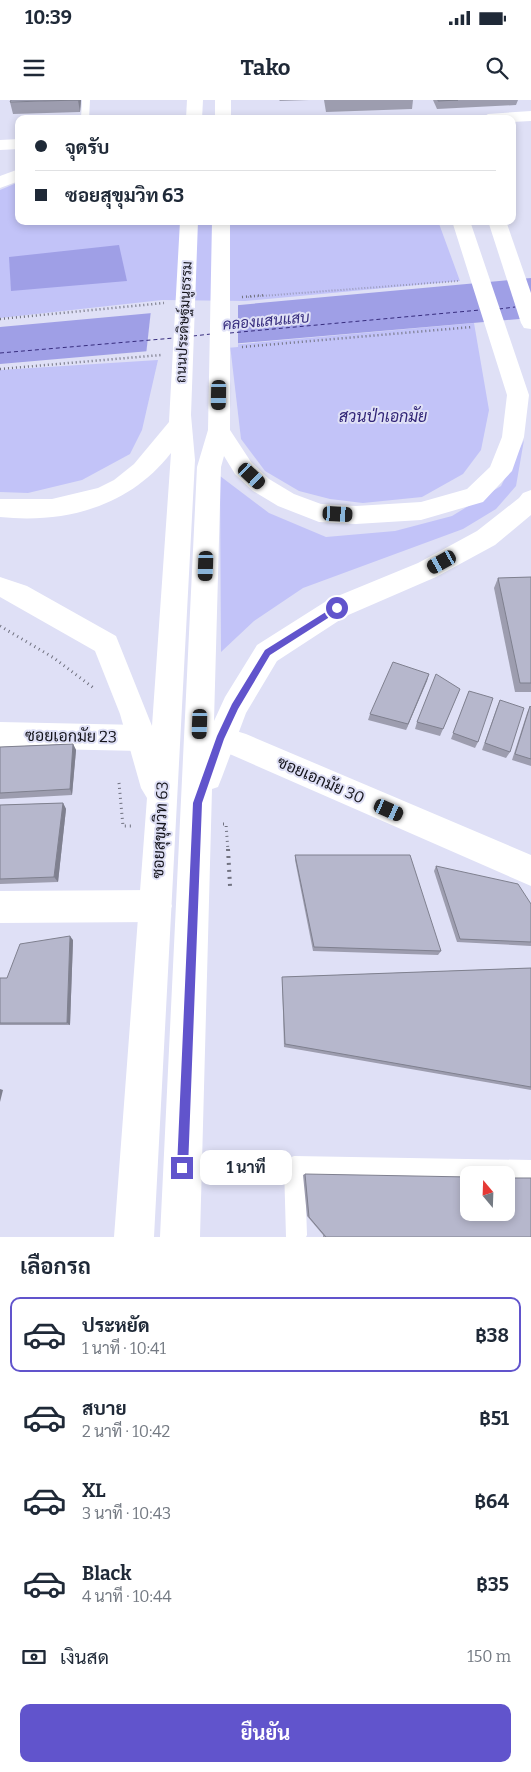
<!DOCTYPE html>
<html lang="th">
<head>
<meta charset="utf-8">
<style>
	:root { --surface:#fff; --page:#f2f2f3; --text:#1f2937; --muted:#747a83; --line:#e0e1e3; --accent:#6154cc }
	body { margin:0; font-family:Bitter,Sarabun,serif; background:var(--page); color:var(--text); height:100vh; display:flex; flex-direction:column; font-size:19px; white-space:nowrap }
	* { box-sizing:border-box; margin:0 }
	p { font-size:16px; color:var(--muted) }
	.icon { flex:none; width:28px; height:28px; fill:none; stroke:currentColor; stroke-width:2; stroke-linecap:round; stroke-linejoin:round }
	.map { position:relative; height:1137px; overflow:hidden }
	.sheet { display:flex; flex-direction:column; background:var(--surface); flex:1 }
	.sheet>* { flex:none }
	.guide { position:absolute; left:15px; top:15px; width:501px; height:110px; border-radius:10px; box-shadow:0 2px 8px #0003; display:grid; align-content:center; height:110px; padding:0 20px; background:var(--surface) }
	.needle { width:32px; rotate:341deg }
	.tools { position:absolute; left:460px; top:1066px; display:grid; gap:10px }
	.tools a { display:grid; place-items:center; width:55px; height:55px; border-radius:10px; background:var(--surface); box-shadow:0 2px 8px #0003; font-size:25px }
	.end { position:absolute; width:22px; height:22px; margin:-11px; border:6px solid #6154cc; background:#fff; box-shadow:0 0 0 2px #fff }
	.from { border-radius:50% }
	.bubble { position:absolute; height:35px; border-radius:10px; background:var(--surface); box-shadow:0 2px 8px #0003; font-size:16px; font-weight:700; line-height:35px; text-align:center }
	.car { position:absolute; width:15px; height:30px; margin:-15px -8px; border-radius:6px; box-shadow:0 0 4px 1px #0007; background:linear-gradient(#222 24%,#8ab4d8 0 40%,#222 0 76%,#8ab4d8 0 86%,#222 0) }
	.guide b { display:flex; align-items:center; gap:18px; height:48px; font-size:19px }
	.guide b+b { border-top:1px solid var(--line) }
	.guide i { width:12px; height:12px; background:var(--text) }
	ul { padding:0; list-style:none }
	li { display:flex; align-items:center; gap:15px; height:75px; margin:0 10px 8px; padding:0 10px; border:2px solid transparent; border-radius:10px }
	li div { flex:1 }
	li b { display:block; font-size:19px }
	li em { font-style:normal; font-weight:700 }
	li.active { border-color:var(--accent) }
	li>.icon { width:45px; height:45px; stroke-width:1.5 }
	h2 { padding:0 20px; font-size:22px; line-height:60px }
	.pay { display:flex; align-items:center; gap:12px; height:55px; padding:0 20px; font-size:19px }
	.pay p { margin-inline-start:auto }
	.action { display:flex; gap:10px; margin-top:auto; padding:10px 20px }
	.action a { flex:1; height:58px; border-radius:10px; background:var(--accent); color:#fff; font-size:20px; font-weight:700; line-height:58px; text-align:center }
	.status { display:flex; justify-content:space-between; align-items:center; height:35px; padding:0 25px; background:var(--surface); direction:ltr }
	.status svg { height:14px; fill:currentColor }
	header { display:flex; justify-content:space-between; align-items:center; height:65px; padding:0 20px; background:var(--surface); font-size:22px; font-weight:700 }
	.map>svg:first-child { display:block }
	.green { fill:#c2c3f8 }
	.water { fill:#9f9fe6 }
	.pier { fill:#dfe0f6 }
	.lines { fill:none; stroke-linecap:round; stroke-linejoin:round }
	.ferry { stroke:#372d7e; stroke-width:1; stroke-dasharray:4 3; stroke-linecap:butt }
	.path-far3 { stroke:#717280; stroke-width:2; stroke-dasharray:0.5 2.5; stroke-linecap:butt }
	.path-far2 { stroke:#717280; stroke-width:2.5; stroke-dasharray:1 3; stroke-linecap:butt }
	.path-far1 { stroke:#717280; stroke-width:3; stroke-dasharray:1 4; stroke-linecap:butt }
	.path { stroke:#717280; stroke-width:4; stroke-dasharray:2 5; stroke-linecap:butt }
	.lane { fill:#fff; fill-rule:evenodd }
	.street { fill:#fff; fill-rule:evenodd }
	.primary { fill:#fff; fill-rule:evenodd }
	.wall { fill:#9d9daf }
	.shaded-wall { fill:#7f808f }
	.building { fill:#b6b7cc; stroke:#7f808f }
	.route { fill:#6154cc }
	.labels { text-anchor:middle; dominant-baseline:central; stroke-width:4; stroke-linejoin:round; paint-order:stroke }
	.far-street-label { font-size:14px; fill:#14141b; stroke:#dfe0f6 }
	.far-water-label { font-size:15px; font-style:italic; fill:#372d7e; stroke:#dfe0f6 }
	.park-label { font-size:16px; font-style:italic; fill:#322677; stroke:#dfe0f6 }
	.street-label { font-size:16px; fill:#14141b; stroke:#dfe0f6 }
</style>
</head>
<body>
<div class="status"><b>10:39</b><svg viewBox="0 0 49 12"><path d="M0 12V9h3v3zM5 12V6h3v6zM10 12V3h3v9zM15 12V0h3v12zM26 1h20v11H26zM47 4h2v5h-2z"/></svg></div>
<header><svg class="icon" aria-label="menu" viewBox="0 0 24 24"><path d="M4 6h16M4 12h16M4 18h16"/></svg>Tako<svg class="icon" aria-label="search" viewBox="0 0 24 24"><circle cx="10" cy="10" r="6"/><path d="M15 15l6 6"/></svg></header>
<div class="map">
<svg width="531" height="1137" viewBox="0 0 531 1137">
	<rect width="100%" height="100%" fill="#dfe0f6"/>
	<g class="green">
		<path d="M19,82V121H438L460,181L245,201L162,200L0,218V90Z"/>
		<path d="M474,223L489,310L481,350L463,374L422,397L363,403L330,399L299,391L265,371L241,339L230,245Z"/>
		<path d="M158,260L142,330L130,354L82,380L28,393L0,392V270Z"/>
		<path d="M524,340L516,386L496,409L463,429L303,488L254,521L221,552L220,376L269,413L326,437L395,431L452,416L501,386Z"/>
	</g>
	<g class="water">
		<path d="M119,145L127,181L11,191L9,157Z"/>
		<path d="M531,178V218L0,264V227Z"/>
	</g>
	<path class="pier" d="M238,202V247L146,255L151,210Z"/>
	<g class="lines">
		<g class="ferry">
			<path d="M499,209L515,207"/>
			<path d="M230,233L480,210"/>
			<path d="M193,236L211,234"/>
			<path d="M0,253L174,238"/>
		</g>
		<path class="path-far3" d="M248,197L458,181"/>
		<g class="path-far2">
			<path d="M242,197L265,195"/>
			<path d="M0,219L164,203"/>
			<path d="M242,247L472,227"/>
			<path d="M0,269L161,255"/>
		</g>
		<g class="path-far1">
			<path d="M0,526L54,558L95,589"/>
			<path d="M119,683L123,726H132"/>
			<path d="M223,724H226L228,751"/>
		</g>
		<path class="path" d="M228,749L230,786"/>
		<g class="lane">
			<path d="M82,0H90L89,19H81Z"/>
			<path d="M294,1056L531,1060V1080H506V1075H469V1079L305,1076L307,1135L306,1137H286L284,1066L287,1059Z"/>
		</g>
		<g class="street">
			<path d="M0,622L141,625L151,629L155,638L151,647L141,651L0,648Z"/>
			<path d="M220,626L246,634L531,755V786L232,655L210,648L206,639L210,630Z"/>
			<path d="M156,790L167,795L172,806L167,817L156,822L0,823V791Z"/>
		</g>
		<g class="primary">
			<path d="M187,0H203L202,19H186Z"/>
			<rect x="215" y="0" width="16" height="19"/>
			<path d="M531,11V21L512,22V19H480L488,14Z"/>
			<path d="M19,39V49L0,50V40Z"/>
			<path d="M19,69V81L0,88V76Z"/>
			<path d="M180,121H198L191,315L195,360L154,1137H114L147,698L141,688L120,614L95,551L0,497V477L27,486L116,536L152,626L171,353C130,406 66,424 0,417V399H52L98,388L114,380L134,364L169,322Z"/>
			<path d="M212,121H230V330L251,362L269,379L294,394L321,404L356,406L421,402L467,389L490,367L502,337L507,295L452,121H470L529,295L524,337L512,371L483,402L421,420L356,424L319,422L278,406L253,391L235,374L224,356L221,367L214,621L225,597L257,545L328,500L418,463L477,431L519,398L523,393L531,390V415L495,445L436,477L346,516L277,561L246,613L222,677L218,687L212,689L200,1137H160L197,367L208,330Z"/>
			<path d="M488,121H506L531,193V229L524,228L521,223Z"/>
		</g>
	</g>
	<g class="wall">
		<path d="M81,0L80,12L13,14L10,2Z"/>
		<path d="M279,0H309L280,1Z"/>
		<path d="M324,0H413L412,9L326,12Z"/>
		<path d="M433,0H518L516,5L437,9Z"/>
		<path d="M531,477V592H515L494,488L498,478Z"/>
		<path d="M429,574L406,630L368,620L370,614Z"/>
		<path d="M460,589L440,636L415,629L417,622Z"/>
		<path d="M469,591L478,642L475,648L451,639Z"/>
		<path d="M500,600L510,652L506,658L482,650L497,607Z"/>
		<path d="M530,606L531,607V666L512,660L527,613Z"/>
		<path d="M73,644L76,650L72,695L0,699V647Z"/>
		<path d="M63,703L66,709L58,782L0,784V705Z"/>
		<path d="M295,755L441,851L438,855L313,851L295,760Z"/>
		<path d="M436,766L531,804V846L457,842L434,771Z"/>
		<path d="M73,840L70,925H0V878H7Z"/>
		<path d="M531,868V990L284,947L282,877Z"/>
		<path d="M305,1074L531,1137H323V1135L307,1116L303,1075Z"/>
	</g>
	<g class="shaded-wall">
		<path d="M78,0H81L80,12Z"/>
		<path d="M429,574L427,581L406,630L408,624Z"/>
		<path d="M73,644L76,650L72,695L70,689Z"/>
		<path d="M63,703L66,709L58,782L54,777Z"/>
		<path d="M70,836L73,840L70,925L67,923Z"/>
		<path d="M0,989L3,990L0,1002Z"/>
	</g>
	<g class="building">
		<path d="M11,0H78L10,2Z"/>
		<path d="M438,0H458L438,1Z"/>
		<path d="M531,477V583H520L498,478Z"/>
		<path d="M393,562L429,574L408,624L370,614Z"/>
		<path d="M436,574L460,589L443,629L417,622Z"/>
		<path d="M469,591L493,598L478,642L453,633Z"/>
		<path d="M500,600L524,608L510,652L485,643Z"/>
		<path d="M530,606L531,607V659L515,654Z"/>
		<path d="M73,644L70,689L0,693V647Z"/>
		<path d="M63,703L54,777L0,779V705Z"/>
		<path d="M295,755H410L441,851L314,847Z"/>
		<path d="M436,766L518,784L531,804V842L460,839Z"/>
		<path d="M70,836L67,923H0V878H7L20,844Z"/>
		<path d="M531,868V987L285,944L282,877Z"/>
		<path d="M305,1074L469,1077V1112H506V1078H531V1137H326L309,1117Z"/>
	</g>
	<path class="route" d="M337,505L339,506V511L270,555L238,609L224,639L202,703L188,1068L182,1074L177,1068L193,703L217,636L232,604L265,550Z"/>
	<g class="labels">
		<g class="far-street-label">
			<text transform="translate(184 222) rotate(-87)">ถนนประดิษฐ์มนูธรรม</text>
		</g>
		<g class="far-water-label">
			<text transform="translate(266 221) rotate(-5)">คลองแสนแสบ</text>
		</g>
		<g class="park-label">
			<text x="383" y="316">สวนป่าเอกมัย</text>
		</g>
		<g class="street-label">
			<text transform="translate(71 636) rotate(1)">ซอยเอกมัย 23</text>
			<text transform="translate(321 680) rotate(24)">ซอยเอกมัย 30</text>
			<text transform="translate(160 730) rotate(-87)">ซอยสุขุมวิท 63</text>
		</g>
	</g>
</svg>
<div class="tools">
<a><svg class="needle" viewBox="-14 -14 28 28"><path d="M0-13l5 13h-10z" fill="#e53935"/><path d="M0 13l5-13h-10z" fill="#747a83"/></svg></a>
</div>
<i class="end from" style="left:337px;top:508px"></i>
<i class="end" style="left:182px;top:1068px"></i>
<div class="bubble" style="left:200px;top:1050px;width:92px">1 นาที</div>
<i class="car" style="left:219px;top:295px;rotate:181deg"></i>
<i class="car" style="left:252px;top:376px;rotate:133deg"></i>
<i class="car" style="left:338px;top:414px;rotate:93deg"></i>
<i class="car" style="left:442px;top:462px;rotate:241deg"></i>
<i class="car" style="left:206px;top:466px;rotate:182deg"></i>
<i class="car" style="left:200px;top:624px;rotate:182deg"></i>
<i class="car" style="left:389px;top:710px;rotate:114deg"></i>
<div class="guide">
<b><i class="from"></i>จุดรับ</b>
<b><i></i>ซอยสุขุมวิท 63</b>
</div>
</div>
<section class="sheet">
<h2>เลือกรถ</h2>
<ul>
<li class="active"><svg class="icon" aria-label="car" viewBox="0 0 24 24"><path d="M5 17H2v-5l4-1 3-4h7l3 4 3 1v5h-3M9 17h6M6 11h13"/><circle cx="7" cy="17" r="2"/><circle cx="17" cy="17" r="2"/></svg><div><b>ประหยัด</b><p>1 นาที · 10:41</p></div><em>฿38</em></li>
<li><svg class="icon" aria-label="car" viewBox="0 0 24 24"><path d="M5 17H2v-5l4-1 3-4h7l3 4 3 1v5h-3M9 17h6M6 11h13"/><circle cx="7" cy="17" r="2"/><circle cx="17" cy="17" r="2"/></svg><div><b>สบาย</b><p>2 นาที · 10:42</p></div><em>฿51</em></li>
<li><svg class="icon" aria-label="car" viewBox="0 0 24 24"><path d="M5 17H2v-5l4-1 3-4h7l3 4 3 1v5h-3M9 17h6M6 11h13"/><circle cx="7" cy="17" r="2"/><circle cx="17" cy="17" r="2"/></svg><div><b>XL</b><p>3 นาที · 10:43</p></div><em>฿64</em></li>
<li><svg class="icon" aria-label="car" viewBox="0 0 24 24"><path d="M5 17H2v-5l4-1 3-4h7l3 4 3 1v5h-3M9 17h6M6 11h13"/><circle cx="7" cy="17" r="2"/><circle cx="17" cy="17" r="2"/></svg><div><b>Black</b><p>4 นาที · 10:44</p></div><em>฿35</em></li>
</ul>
<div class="pay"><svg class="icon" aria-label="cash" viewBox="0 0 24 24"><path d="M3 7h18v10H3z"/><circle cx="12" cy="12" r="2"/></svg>เงินสด<p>150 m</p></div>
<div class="action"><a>ยืนยัน</a></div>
</section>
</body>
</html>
